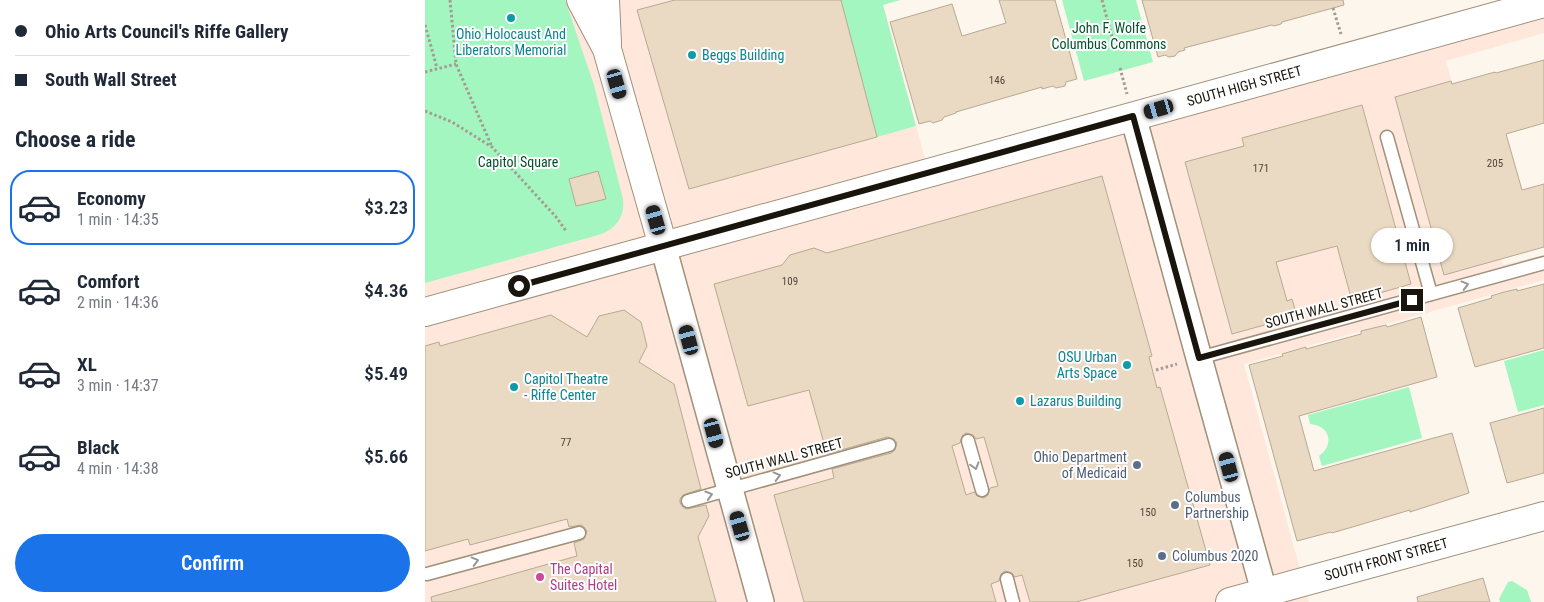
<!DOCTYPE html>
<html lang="en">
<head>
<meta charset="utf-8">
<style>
	:root { --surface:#fff; --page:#f2f2f3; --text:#1f2937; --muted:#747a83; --line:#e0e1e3; --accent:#1a73e8 }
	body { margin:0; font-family:"Roboto Condensed",sans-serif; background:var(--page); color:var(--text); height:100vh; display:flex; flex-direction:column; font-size:19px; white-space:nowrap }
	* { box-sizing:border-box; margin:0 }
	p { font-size:16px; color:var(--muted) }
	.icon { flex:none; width:28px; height:28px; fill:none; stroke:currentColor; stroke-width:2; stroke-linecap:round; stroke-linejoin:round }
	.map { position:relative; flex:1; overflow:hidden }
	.side { display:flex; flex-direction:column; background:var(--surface); width:425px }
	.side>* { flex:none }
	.banner { display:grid; align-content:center; height:110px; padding:0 15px; background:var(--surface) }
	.end { position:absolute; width:22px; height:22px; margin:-11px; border:6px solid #1a150c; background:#fff; box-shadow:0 0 0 2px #fff }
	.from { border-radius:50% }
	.bubble { position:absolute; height:35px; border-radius:18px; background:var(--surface); box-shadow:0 1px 4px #0004; font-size:16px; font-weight:600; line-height:35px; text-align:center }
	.car { position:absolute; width:15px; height:30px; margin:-15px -8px; border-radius:6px; box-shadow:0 0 4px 1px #0007; background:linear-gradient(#222 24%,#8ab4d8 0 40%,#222 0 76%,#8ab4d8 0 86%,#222 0) }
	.banner b { display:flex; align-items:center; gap:18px; height:48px; font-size:19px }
	.banner b+b { border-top:1px solid var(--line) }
	.banner i { width:12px; height:12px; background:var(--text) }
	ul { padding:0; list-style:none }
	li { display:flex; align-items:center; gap:15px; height:75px; margin:0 10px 8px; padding:0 5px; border:2px solid transparent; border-radius:20px }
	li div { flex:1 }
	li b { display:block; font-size:19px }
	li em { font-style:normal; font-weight:600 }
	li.active { border-color:var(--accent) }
	li>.icon { width:45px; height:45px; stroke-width:1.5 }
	h2 { padding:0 15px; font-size:22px; line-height:60px }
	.primary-button { display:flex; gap:10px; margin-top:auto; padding:10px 15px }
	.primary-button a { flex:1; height:58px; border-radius:30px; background:var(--accent); color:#fff; font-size:20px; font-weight:600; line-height:58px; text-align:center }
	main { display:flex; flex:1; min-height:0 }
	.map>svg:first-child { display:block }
	.commercial { fill:#ffe8db }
	.green { fill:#a3f6bf }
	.building { fill:#eadac3; stroke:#b7a992; fill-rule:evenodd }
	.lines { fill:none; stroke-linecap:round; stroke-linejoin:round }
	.lane-casing { stroke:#9f917a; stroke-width:15 }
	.street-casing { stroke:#9f917a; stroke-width:28 }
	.secondary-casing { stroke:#9f917a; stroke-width:30 }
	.primary-casing { stroke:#9f917a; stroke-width:30 }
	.path { stroke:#a29d94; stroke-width:3; stroke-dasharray:2.5 2.5; stroke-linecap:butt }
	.lane { stroke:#fff; stroke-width:12 }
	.street { stroke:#fff; stroke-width:25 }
	.secondary { stroke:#fff; stroke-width:28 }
	.primary { stroke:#fff; stroke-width:28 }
	.oneway { stroke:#989692 }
	.route { stroke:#1a150c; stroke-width:6 }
	.culture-dot { fill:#0f9aa8; stroke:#fff; stroke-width:2 }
	.service-dot { fill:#5c6f8a; stroke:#fff; stroke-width:2 }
	.hotel-dot { fill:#d1479c; stroke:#fff; stroke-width:2 }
	.labels { text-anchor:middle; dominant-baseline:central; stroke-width:4; stroke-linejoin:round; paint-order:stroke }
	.number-label { font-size:11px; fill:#4e463a }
	.park-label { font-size:14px; fill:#03512b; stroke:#fff }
	.culture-label { font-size:14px; fill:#0d838f; stroke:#fff; text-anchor:start }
	.street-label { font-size:14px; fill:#1a150c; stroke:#fff }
	.service-label { font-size:14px; fill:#4e5e75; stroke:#fff; text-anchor:start }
	.hotel-label { font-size:14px; fill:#b23c85; stroke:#fff; text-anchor:start }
</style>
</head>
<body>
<main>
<section class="side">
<div class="banner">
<b><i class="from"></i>Ohio Arts Council's Riffe Gallery</b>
<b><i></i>South Wall Street</b>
</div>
<h2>Choose a ride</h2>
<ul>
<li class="active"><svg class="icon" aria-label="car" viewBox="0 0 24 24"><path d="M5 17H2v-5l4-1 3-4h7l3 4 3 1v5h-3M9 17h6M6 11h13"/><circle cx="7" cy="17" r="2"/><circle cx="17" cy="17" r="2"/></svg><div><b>Economy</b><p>1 min · 14:35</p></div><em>$3.23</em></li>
<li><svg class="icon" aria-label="car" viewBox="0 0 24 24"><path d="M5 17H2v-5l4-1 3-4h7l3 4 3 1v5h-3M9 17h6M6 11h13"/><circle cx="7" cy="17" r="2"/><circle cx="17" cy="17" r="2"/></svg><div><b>Comfort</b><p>2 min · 14:36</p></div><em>$4.36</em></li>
<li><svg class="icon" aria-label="car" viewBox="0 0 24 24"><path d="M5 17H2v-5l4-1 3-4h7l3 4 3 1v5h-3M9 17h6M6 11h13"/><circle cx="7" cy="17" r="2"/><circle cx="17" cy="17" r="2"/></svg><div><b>XL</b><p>3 min · 14:37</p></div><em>$5.49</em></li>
<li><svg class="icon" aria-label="car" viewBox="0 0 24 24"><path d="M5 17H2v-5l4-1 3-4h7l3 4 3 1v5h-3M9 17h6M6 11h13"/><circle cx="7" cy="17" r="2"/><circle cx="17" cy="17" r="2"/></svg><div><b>Black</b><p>4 min · 14:38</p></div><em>$5.66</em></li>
</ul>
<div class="primary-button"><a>Confirm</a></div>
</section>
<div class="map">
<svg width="1119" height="602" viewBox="0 0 1119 602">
	<rect width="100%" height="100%" fill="#fcf6ed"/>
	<path class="commercial" d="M0,0H475L458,5L502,166L1119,0V33L1021,61L1078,265L1119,255V280L819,364L884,602H0Z"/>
	<g class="green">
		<path d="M0,0H140L169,85L198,199C200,216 192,227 177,234L0,283Z"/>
		<path d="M416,0H475L458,5L491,126L452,137Z"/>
		<path d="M637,0H711L728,62L659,81Z"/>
		<path d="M1119,350V405L1093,412L1079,361Z"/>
		<path d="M984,387L997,438L897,466L894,456C910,445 905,425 885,424L883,415Z"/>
		<path d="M1087,581L1102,590L1106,602H1075L1074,599L1083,582Z"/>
	</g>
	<g class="building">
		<path d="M250,0H416L452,137L264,189L212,10Z"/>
		<path d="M574,0H630L652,79L641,82L640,86L631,88L628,86L617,89V87L531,112V113L519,117L517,120L508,123L505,121L494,124L465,22L527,4L537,36L581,23Z"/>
		<path d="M717,0H918L919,5L857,22L856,24L849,26L847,25L759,48L760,50L753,52L750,56L744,57L740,55L733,57Z"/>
		<path d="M1119,60V123L1081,134L1097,190L1119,184V247L1019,275L970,97L1026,81L1027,84L1070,72L1071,73Z"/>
		<path d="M937,105L986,284L927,301L912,246L851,262L862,301L867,299L872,316L807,334L760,162L819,146L817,138Z"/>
		<path d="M173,171L181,199L151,206L144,179Z"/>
		<path d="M677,176L727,356L724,357L732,388L735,387L785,565L651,602H605L597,575L590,577L587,573L580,571L576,574L574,581L566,584L571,602H379L349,495L409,478L407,469L466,453L470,450L472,443L469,439L462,437L402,454L384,390L323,406L289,284L357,265L365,255L389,248L402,253ZM541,433L548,435L551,439L559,437L573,486L565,488L563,495L559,498L552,496L549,492L541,495L527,446L535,443L537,436Z"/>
		<path d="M1119,284V348L1050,367L1033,308L1067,298L1066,296L1079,292L1092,289V291Z"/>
		<path d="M199,310L216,322L222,346L214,362L249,384L276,489L258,495L255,499V503L258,507L261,509L281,505L284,516L273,537L291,602H7L6,597L152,556L149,543L159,539L162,531L159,527L156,525L144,527L142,519L45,545L43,539L0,551V346L14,342L15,346L126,315L162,337L174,316Z"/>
		<path d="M996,317L1012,377L874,416L889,471L1027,433L1044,493L985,512V510L907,533L906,532L872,541L824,365L858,356L857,354L881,347V349L936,334V331L961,325L962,327Z"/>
		<path d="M1119,408V473L1082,483L1065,423Z"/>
		<path d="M1058,578L1065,602H993L992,597Z"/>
	</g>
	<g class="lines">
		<defs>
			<g id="lane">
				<path d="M962,137L1006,294"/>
				<path d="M774,358L1119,263"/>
				<path d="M543,441L557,490"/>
				<path d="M263,501L464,445"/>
				<path d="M2,574L154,533"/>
				<path d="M582,579L588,602"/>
			</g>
			<g id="street">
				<path d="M708,116L774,358L842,602"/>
				<path d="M238,246L336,602"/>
			</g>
			<g id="secondary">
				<path d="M156,0L182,49L238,246"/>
				<path d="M180,0L182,43"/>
				<path id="s1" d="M805,602L1119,516"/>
			</g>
			<g id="primary">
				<path id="s2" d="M0,312L1119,3"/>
			</g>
		</defs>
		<use href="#lane" class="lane-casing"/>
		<use href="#street" class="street-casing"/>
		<use href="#secondary" class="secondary-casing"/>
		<use href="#primary" class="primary-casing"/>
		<g class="path">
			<path d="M25,0L31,64L67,147"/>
			<path d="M677,0L690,48"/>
			<path d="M908,8L916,34"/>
			<path d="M0,25L12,68"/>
			<path d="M695,68L702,94"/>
			<path d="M0,72L31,64"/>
			<path d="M0,111L27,122L67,147L132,218L141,231"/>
			<path d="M731,370L752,364"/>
		</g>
		<use href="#lane" class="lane"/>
		<use href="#street" class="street"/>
		<use href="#secondary" class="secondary"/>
		<use href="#primary" class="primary"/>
	</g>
	<defs><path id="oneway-chevron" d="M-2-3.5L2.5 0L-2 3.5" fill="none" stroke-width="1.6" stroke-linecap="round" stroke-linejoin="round" transform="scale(1.25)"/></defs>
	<g class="oneway">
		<use href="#oneway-chevron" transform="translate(1040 285) rotate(-15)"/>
		<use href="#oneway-chevron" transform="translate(550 466) rotate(74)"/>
		<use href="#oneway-chevron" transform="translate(352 476) rotate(-15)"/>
		<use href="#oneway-chevron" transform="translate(284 495) rotate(-17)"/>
		<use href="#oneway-chevron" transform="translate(50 561) rotate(-15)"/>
	</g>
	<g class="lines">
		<path class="route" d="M94,286L708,116L774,358L987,300"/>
	</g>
	<g class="culture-dot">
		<circle cx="86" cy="18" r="5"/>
		<circle cx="267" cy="55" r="5"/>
		<circle cx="702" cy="365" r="5"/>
		<circle cx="89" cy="387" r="5"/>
		<circle cx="595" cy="401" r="5"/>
	</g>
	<g class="service-dot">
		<circle cx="712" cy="465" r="5"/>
		<circle cx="750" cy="505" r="5"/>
		<circle cx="737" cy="556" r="5"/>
	</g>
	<circle class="hotel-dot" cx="115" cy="577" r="5"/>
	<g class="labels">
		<g class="number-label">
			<text x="572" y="80">146</text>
			<text x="1070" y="163">205</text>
			<text x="836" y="168">171</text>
			<text x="365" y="281">109</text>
			<text x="141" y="442">77</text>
			<text x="723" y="512">150</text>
			<text x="710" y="563">150</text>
		</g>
		<g class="park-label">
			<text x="684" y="28">John F. Wolfe<tspan x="684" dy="16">Columbus Commons</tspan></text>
			<text x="93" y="162">Capitol Square</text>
		</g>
		<g class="culture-label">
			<text x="86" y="34" text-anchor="middle">Ohio Holocaust And<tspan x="86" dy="16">Liberators Memorial</tspan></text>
			<text x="277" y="55">Beggs Building</text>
			<text x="692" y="357" text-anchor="end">OSU Urban<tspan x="692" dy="16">Arts Space</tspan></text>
			<text x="99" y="379">Capitol Theatre<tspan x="99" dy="16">- Riffe Center</tspan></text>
			<text x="605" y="401">Lazarus Building</text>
		</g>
		<g class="street-label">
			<text stroke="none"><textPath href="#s2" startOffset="850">SOUTH HIGH STREET</textPath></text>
			<text transform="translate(899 308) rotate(-15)">SOUTH WALL STREET</text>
			<text transform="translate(359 458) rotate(-15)">SOUTH WALL STREET</text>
			<text stroke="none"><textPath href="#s1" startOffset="162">SOUTH FRONT STREET</textPath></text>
		</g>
		<g class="service-label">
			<text x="702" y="457" text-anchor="end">Ohio Department<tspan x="702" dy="16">of Medicaid</tspan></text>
			<text x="760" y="497">Columbus<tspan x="760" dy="16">Partnership</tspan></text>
			<text x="747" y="556">Columbus 2020</text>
		</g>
		<g class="hotel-label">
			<text x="125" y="569">The Capital<tspan x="125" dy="16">Suites Hotel</tspan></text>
		</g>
	</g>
</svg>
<i class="end from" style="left:94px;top:286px"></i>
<i class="end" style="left:987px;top:300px"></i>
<div class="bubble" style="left:946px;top:228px;width:82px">1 min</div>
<i class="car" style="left:192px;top:84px;rotate:164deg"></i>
<i class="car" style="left:734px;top:109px;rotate:254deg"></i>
<i class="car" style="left:231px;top:220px;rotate:344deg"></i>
<i class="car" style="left:264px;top:340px;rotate:345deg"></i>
<i class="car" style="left:289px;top:433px;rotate:165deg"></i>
<i class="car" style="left:804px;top:467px;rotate:345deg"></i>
<i class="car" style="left:315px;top:526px;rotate:344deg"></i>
</div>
</main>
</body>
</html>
